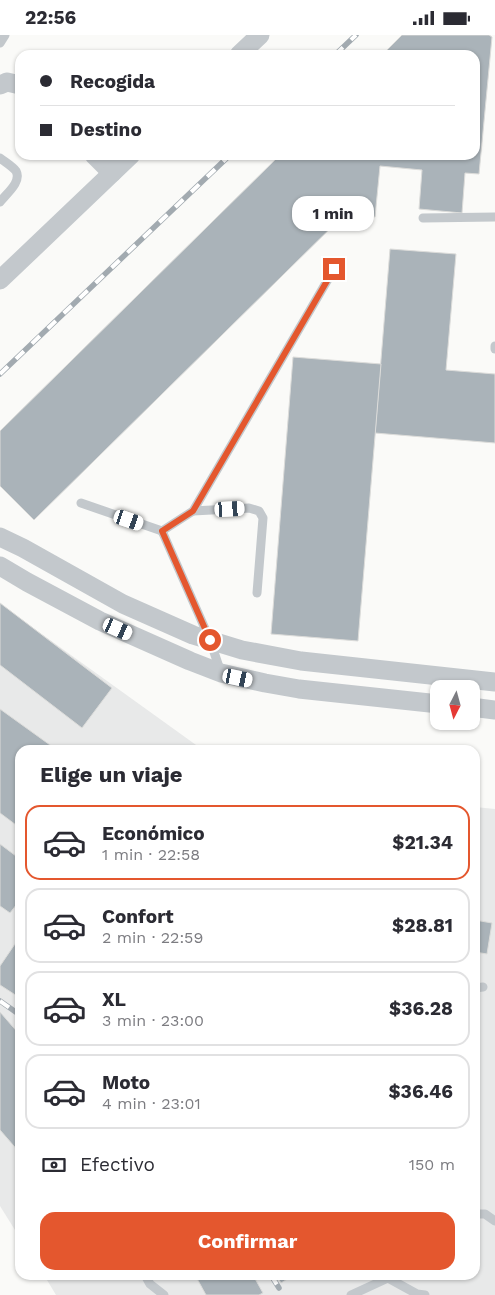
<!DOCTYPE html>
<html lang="es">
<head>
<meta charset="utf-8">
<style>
	:root { --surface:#fff; --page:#f2f2f3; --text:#2b2b33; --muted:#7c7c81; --line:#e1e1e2; --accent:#e4572e }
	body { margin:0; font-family:"Work Sans",sans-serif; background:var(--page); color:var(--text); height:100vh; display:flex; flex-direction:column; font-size:19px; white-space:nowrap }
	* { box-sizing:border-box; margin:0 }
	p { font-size:16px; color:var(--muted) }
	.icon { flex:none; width:28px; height:28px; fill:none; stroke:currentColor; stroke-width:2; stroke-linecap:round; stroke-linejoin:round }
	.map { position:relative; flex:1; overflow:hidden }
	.drawer { position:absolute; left:15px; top:710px; width:465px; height:535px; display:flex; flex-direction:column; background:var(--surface); border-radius:15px; box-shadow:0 1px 4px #0004 }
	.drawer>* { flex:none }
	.banner { position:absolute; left:15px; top:15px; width:465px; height:110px; border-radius:15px; box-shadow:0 1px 4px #0004; display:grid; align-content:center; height:110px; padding:0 25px; background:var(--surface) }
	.needle { width:32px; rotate:186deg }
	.buttons { position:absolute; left:430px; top:645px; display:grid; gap:10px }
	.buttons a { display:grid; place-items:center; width:50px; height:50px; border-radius:10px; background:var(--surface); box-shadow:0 1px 4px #0004; font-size:25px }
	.end { position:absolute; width:22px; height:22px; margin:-11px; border:6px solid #e4572e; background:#fff; box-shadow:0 0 0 2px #fff }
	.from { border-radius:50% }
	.bubble { position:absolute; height:35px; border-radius:15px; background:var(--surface); box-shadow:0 1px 4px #0004; font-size:16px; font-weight:700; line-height:35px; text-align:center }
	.car { position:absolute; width:15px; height:30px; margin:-15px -8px; border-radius:6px; box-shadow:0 0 4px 1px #0007; background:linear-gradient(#fff 24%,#345 0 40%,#fff 0 76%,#345 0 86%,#fff 0) }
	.banner b { display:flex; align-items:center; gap:18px; height:48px; font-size:19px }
	.banner b+b { border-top:1px solid var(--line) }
	.banner i { width:12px; height:12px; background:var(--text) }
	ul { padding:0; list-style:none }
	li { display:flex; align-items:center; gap:15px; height:75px; margin:0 10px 8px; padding:0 15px; border:2px solid var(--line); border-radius:15px }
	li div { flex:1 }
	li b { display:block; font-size:19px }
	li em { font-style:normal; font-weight:700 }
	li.selected { border-color:var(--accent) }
	li>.icon { width:45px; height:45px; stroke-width:1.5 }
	h2 { padding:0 25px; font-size:22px; line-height:60px }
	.pay { display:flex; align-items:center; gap:12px; height:55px; padding:0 25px; font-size:19px }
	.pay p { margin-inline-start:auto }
	.cta { display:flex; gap:10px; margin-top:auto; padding:10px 25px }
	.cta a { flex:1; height:58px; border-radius:15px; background:var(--accent); color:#fff; font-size:20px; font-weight:700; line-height:58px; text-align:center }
	.status { display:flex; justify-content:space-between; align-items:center; height:35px; padding:0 25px; background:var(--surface); direction:ltr }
	.status svg { height:14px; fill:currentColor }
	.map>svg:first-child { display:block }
	.built { fill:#e8e9e9 }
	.building { fill:#aab3b9; stroke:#dcdcda }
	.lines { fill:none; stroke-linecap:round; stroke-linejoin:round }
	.lane { stroke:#c3c8cc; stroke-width:9 }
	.street { stroke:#c3c8cc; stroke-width:19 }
	.rail-casing { stroke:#a2aab0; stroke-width:5.5 }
	.rail { stroke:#fff; stroke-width:4; stroke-dasharray:11; stroke-linecap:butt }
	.route { stroke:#e4572e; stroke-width:6 }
</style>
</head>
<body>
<div class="status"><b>22:56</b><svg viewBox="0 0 49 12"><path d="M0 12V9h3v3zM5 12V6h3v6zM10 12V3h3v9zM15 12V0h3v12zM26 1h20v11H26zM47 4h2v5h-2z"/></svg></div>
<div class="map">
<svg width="495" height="1260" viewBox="0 0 495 1260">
	<rect width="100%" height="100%" fill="#fafaf8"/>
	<g class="built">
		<path d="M0,569L203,715H20V1203L0,1171Z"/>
		<path d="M475,772L495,774V1260H56L44,1240H475Z"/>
	</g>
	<g class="building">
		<path d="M402,0H489L492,2L479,139L465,138L462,178L419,174L422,135L380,131L375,182L345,179L34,485L0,451V396L280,120H475V20H382Z"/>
		<path d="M390,214L456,219L446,335L495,339V408L375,398Z"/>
		<path d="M293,322L381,329L358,606L271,599Z"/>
		<path d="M0,568L112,653L82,693L0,630Z"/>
		<path d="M0,674L57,715H20V793L0,778Z"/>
		<path d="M0,809L20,824V865L10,878L0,871Z"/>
		<path d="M475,885L492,888L487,919L475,917Z"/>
		<path d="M19,903L20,904V963L0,950V931Z"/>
		<path d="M0,977L20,1000V1118L0,1095Z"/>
		<path d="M195,1240H253L263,1258L259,1260H206Z"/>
		<path d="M276,1240H294L281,1248Z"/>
	</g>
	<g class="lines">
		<g class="lane">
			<path d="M0,8L5,0"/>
			<path d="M0,123C5,127 12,131 16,136C22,147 6,159 0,167"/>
			<path d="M423,183L495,182"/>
			<path d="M495,314V311"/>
			<path d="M81,468L162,496L193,476L334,234"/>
			<path d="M193,476L249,473L259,476L263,483L257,558"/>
			<path d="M162,496L210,605L221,638"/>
			<path d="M475,953L483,952"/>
			<path d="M475,1179H485L495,1186"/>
			<path d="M145,1240L150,1249L164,1260"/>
			<path d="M392,1240L388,1243L417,1259L425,1260"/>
			<path d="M351,1260L388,1243L382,1240"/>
		</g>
		<g class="street">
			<path d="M239,20L260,0"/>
			<path d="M0,50L7,47L20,50"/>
			<path d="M94,120L112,138"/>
			<path d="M0,245L131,120"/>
			<path d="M0,502L23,513L123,569L193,600L242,615L301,626L495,647"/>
			<path d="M0,531L27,547L100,586L190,626L221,638L265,648L299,654L439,669"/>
			<path d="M471,672L495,675"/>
		</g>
		<defs>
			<g id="rail">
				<path d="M335,20L356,0"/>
				<path d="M0,339L230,120"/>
				<path d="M0,966L20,980"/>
				<path d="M271,1240L279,1253"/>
			</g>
		</defs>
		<use href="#rail" class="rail-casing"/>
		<use href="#rail" class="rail"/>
	</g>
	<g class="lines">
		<path class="route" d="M210,605L162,496L193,476L334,234"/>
	</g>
</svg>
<div class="buttons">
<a><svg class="needle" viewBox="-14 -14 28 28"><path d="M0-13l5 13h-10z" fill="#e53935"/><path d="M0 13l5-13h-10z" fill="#7c7c81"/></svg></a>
</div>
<i class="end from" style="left:210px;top:605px"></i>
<i class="end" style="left:334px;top:234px"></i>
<div class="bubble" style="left:292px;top:161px;width:82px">1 min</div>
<i class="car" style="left:230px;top:474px;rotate:87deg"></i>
<i class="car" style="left:129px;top:485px;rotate:109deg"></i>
<i class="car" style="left:118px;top:594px;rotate:114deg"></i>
<i class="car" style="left:238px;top:643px;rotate:102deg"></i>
<div class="banner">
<b><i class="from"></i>Recogida</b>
<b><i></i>Destino</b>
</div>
<section class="drawer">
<h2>Elige un viaje</h2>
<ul>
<li class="selected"><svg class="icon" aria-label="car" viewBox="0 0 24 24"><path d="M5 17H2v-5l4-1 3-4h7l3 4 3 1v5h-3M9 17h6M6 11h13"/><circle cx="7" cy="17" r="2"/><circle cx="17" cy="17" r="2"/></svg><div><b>Económico</b><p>1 min · 22:58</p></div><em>$21.34</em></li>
<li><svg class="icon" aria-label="car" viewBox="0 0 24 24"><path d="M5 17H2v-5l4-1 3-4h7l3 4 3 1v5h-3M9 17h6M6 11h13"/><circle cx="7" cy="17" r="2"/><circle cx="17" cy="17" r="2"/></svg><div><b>Confort</b><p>2 min · 22:59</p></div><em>$28.81</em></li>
<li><svg class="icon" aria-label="car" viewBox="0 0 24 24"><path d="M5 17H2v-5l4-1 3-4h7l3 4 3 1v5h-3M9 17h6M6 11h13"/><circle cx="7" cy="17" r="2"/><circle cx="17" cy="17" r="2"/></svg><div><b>XL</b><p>3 min · 23:00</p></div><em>$36.28</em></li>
<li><svg class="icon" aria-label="car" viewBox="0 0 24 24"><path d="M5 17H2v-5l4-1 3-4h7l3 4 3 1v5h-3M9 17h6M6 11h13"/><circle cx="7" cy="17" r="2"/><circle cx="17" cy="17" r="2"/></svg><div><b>Moto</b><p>4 min · 23:01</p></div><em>$36.46</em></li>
</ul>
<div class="pay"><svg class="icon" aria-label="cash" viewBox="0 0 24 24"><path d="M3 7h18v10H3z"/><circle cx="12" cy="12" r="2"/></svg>Efectivo<p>150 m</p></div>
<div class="cta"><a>Confirmar</a></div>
</section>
</div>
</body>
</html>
